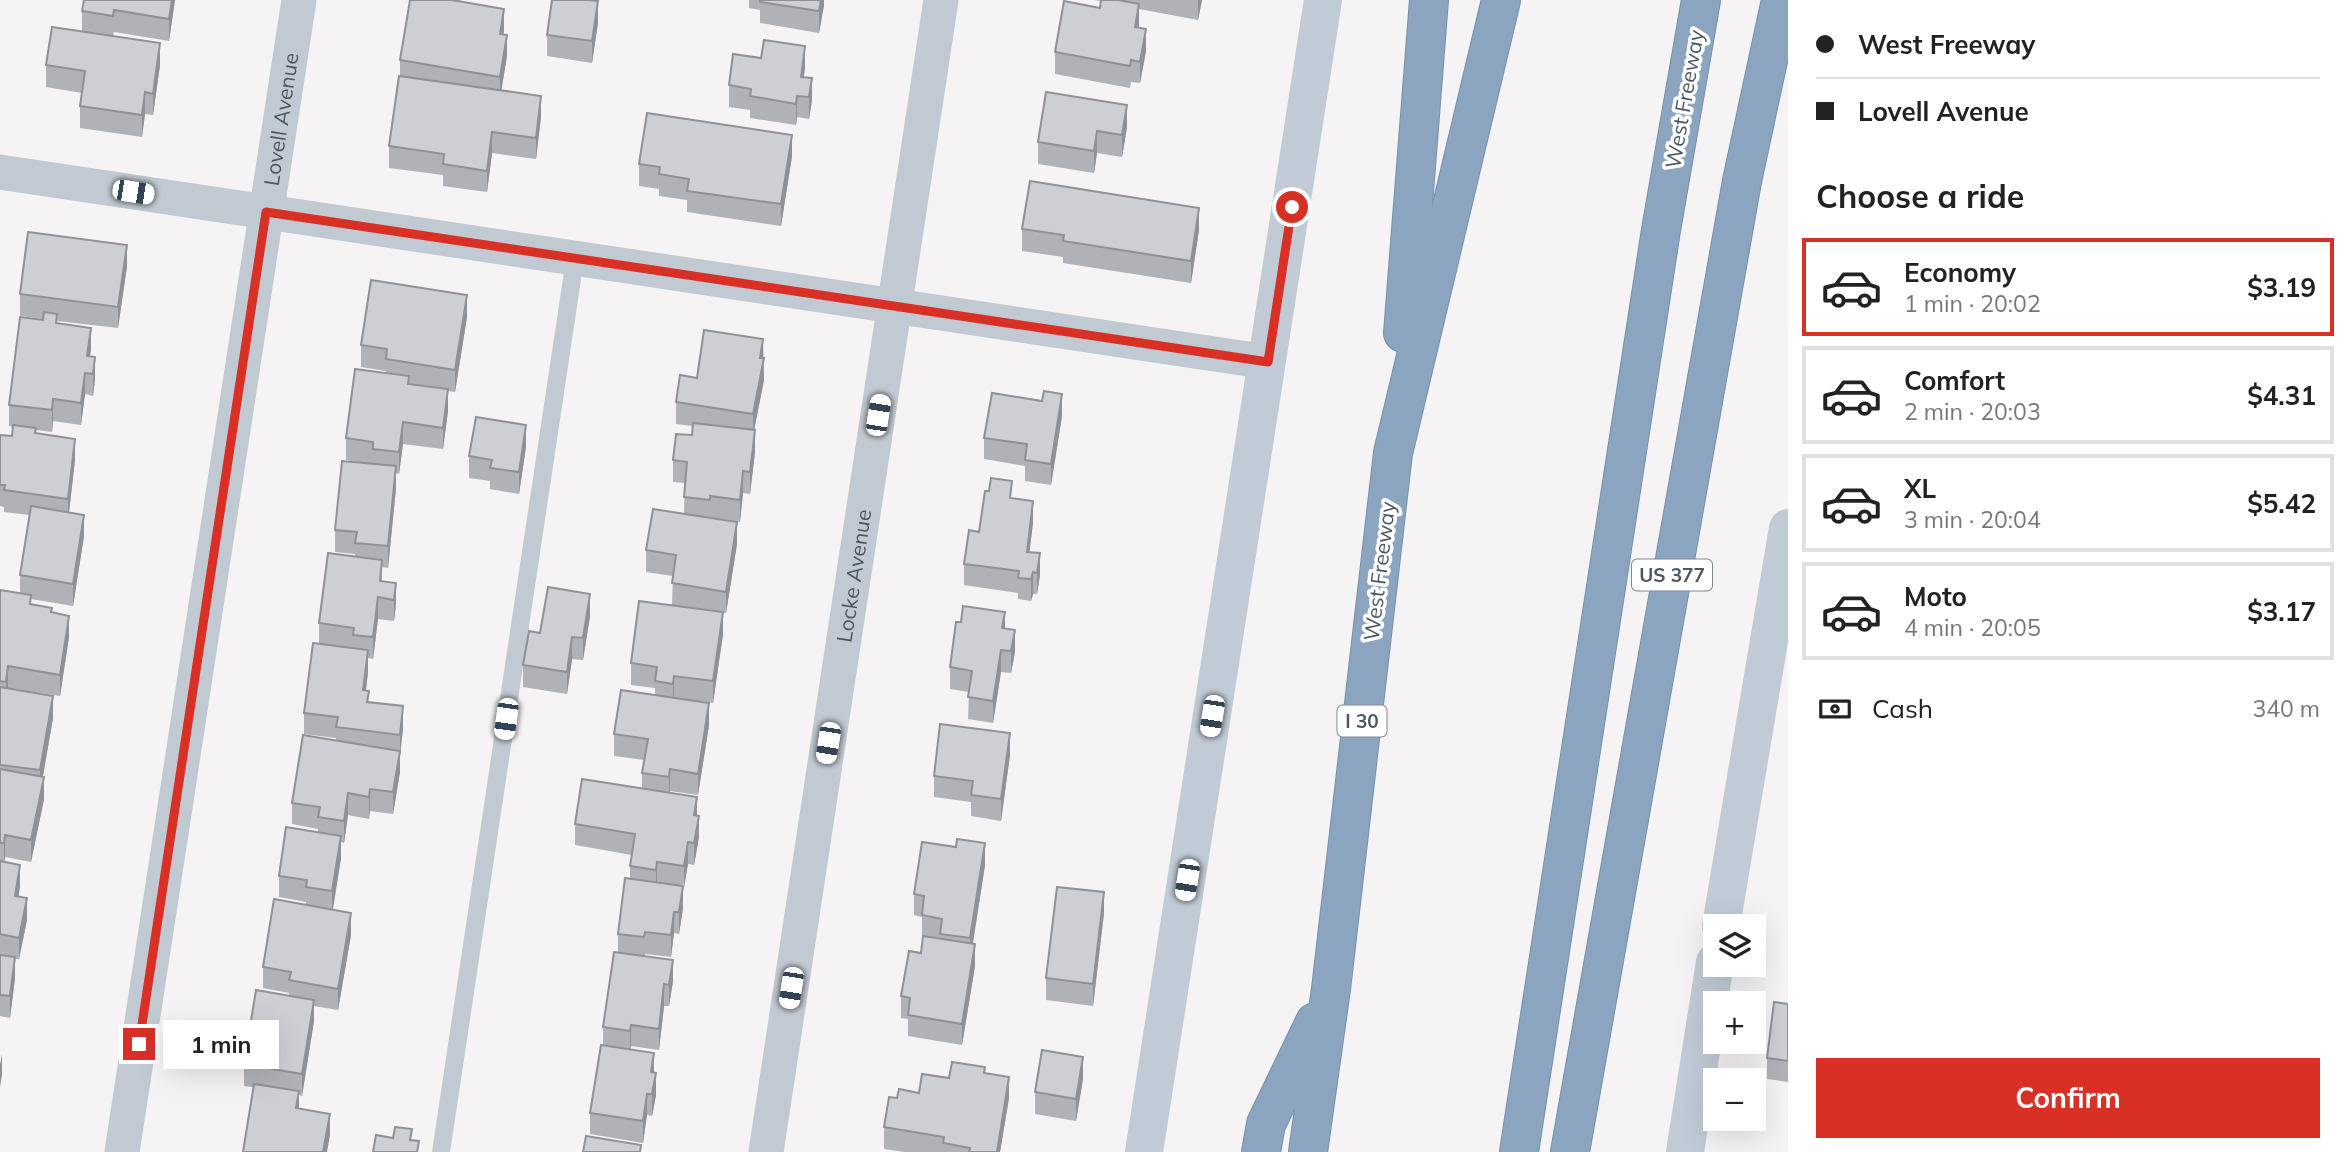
<!DOCTYPE html>
<html lang="en">
<head>
<meta charset="utf-8">
<style>
	:root { --surface:#fff; --page:#f2f2f2; --text:#222; --muted:#767676; --line:#e0e0e0; --accent:#d93025 }
	body { margin:0; font-family:Mulish,sans-serif; background:var(--page); color:var(--text); height:100vh; display:flex; flex-direction:column; font-size:26px; white-space:nowrap }
	* { box-sizing:border-box; margin:0 }
	p { font-size:23px; color:var(--muted) }
	.icon { flex:none; width:38px; height:38px; fill:none; stroke:currentColor; stroke-width:2; stroke-linecap:round; stroke-linejoin:round }
	.map { position:relative; flex:1; overflow:hidden }
	.details { display:flex; flex-direction:column; background:var(--surface); width:560px }
	.details>* { flex:none }
	.banner { display:grid; align-content:center; height:154px; padding:0 28px; background:var(--surface) }
	.tools { position:absolute; left:1703px; top:914px; display:grid; gap:14px }
	.tools a { display:grid; place-items:center; width:63px; height:63px; border-radius:0px; background:var(--surface); box-shadow:0 7px 28px #0002; font-size:35px }
	.end { position:absolute; width:32px; height:32px; margin:-16px; border:9px solid #d93025; background:#fff; box-shadow:0 0 0 4px #fff }
	.from { border-radius:50% }
	.bubble { position:absolute; height:49px; border-radius:0px; background:var(--surface); box-shadow:0 7px 28px #0002; font-size:23px; font-weight:700; line-height:49px; text-align:center }
	.car { position:absolute; width:21px; height:42px; margin:-21px -10px; border-radius:9px; box-shadow:0 0 5px 2px #0007; background:linear-gradient(#fff 24%,#345 0 40%,#fff 0 76%,#345 0 86%,#fff 0) }
	.banner b { display:flex; align-items:center; gap:24px; height:66px; font-size:26px }
	.banner b+b { border-top:2px solid var(--line) }
	.banner i { width:18px; height:18px; background:var(--text) }
	ul { padding:0; list-style:none }
	li { display:flex; align-items:center; gap:21px; height:98px; margin:0 14px 10px; padding:0 14px; border:4px solid var(--line); border-radius:0px }
	li div { flex:1 }
	li b { display:block; font-size:26px }
	li em { font-style:normal; font-weight:700 }
	li.active { border-color:var(--accent) }
	li>.icon { width:63px; height:63px; stroke-width:1.5 }
	h2 { padding:0 28px; font-size:32px; line-height:84px }
	.pay { display:flex; align-items:center; gap:18px; height:77px; padding:0 28px; font-size:26px }
	.pay p { margin-inline-start:auto }
	.cta { display:flex; gap:14px; margin-top:auto; padding:14px 28px }
	.cta a { flex:1; height:80px; border-radius:0px; background:var(--accent); color:#fff; font-size:28px; font-weight:700; line-height:80px; text-align:center }
	main { display:flex; flex:1; min-height:0 }
	.map>svg:first-child { display:block }
	.lines { fill:none; stroke-linecap:round; stroke-linejoin:round }
	.motorway-casing { stroke:#7690ad; stroke-width:40 }
	.service { stroke:#c1cad2; stroke-width:18 }
	.minor { stroke:#c1cad2; stroke-width:35 }
	.secondary { stroke:#c1cbd6; stroke-width:38 }
	.motorway { stroke:#8ba5c1; stroke-width:38 }
	.wall { fill:#b0b2b7 }
	.shaded-wall { fill:#909195 }
	.building { fill:#cdcfd5; stroke:#909195; stroke-width:2 }
	.route { stroke:#d93025; stroke-width:9 }
	.labels { text-anchor:middle; dominant-baseline:central; stroke-width:7; stroke-linejoin:round; paint-order:stroke }
	.shield { fill:#fff; stroke:#808990; stroke-width:2 }
	.shield-label { font-size:19px; font-weight:bold; fill:#4a5661 }
	.street-label { font-size:21px; fill:#4a5661; stroke:#fff }
</style>
</head>
<body>
<main>
<div class="map">
<svg width="1788" height="1152" viewBox="0 0 1788 1152">
	<rect width="100%" height="100%" fill="#f5f3f3"/>
	<g class="lines">
		<defs>
			<g id="motorway">
				<path d="M1403,333L1429,0"/>
				<path d="M1261,1152L1266,1124L1315,1022"/>
				<path d="M1308,1152L1331,989L1393,453L1501,0"/>
				<path d="M1519,1152L1661,230L1701,0"/>
				<path d="M1570,1152L1742,181L1781,0"/>
			</g>
		</defs>
		<use href="#motorway" class="motorway-casing"/>
		<path class="service" d="M441,1152L575,259"/>
		<g class="minor">
			<path d="M0,172L1268,362"/>
			<path id="s1" d="M122,1152L299,0"/>
			<path id="s2" d="M766,1152L941,0"/>
		</g>
		<g class="secondary">
			<path d="M1721,926L1788,528"/>
			<path d="M1144,1152L1323,0"/>
			<path d="M1685,1152L1715,962"/>
		</g>
		<use href="#motorway" class="motorway"/>
	</g>
	<g class="wall">
		<path d="M175,0L169,41L114,32L113,36L160,65L153,115L145,114L142,137L80,128V106L82,93L46,87V65L82,32V11Z"/>
		<path d="M749,0H824L819,33L760,23V10L749,8Z"/>
		<path d="M1094,0H1202L1198,20L1139,9V28L1146,51L1140,83L1131,82L1130,88L1055,74V52L1100,8L1101,1Z"/>
		<path d="M598,23L592,63L547,56V35Z"/>
		<path d="M504,31L503,34L507,56L501,90L541,117L536,159L492,153L487,192L443,186V175L389,168V146L400,76V60Z"/>
		<path d="M805,67L804,77L812,100L809,119L797,117L796,125L750,118V110L729,107V85Z"/>
		<path d="M1127,127L1122,157L1097,153L1094,173L1038,164V142Z"/>
		<path d="M792,156L781,226L687,212V200L659,196V189L639,186V164Z"/>
		<path d="M1022,229L1199,230L1191,283L1063,263V257L1022,251Z"/>
		<path d="M127,266L118,328L57,321V323L91,349L90,356L95,379L93,396L85,394L81,425L53,421L52,432L36,430V433L75,460L69,512L84,536L73,606L31,599V604L52,613L69,637L60,696L8,688L53,718L43,777L44,799L31,862L5,857L4,862L20,886L18,897L27,920L19,959H15V978L10,1018L0,1016V590L20,593V575L29,515L4,512V507L0,506V438L12,436L13,427L9,426V405L43,319L20,316V294Z"/>
		<path d="M467,317L455,392L448,391V411L443,449L403,444L399,474L396,473V488L388,568L382,567V581L396,583V604L394,621L378,619L373,659L368,658V672L366,691L369,702L403,728L400,756V772L393,814L370,811L369,819L348,815L344,843L341,842V858L333,910L351,935L338,1010L314,1006V1021L302,1096L299,1095V1109L330,1135L253,1087L244,1086V1064L289,996V993L263,988V967L306,905V902L279,897V876L318,832V829L292,824V803L336,740V738L304,734V713L319,644V623L355,557V554L335,552V530L373,464L346,460V438L386,373V371L361,367V345Z"/>
		<path d="M763,358L764,380L754,430L755,452L750,494L743,493L740,522L716,519L737,544L726,613H723V634L713,703L674,698L709,725L698,795L670,791V793L697,815L699,837L694,865L688,864L683,887V908L679,934L674,933L671,957L645,954V956L673,981L669,1006H664L659,1050L631,1046L630,1050L654,1073L656,1095L652,1116L647,1115L643,1143L590,1134V1113L603,1046V1027L618,952V934L630,879V866L632,855L575,845V824L642,788V773L644,760L614,756V734L655,695V688L631,685V663L672,605L673,576L646,572V550L684,514L685,483L673,482V460L692,435L693,426L676,424V402L697,378Z"/>
		<path d="M1062,416L1051,485L1025,481V466L984,459V438Z"/>
		<path d="M526,447L519,494L490,489V481L469,478V456Z"/>
		<path d="M1012,498L1033,523L1029,552L1040,575L1037,594H1033L1031,601L1018,599V593L964,585V564L979,532Z"/>
		<path d="M590,616L583,660L572,659L567,694L523,687V665L540,633Z"/>
		<path d="M1005,629L1015,652L1011,673L1001,672L993,723L968,719L969,692L950,689V667Z"/>
		<path d="M1010,755L1001,821L971,816V802L934,797V776Z"/>
		<path d="M985,865L973,944L975,966L962,1045L908,1036V1019L901,1018V996L921,953L923,937H922V917L914,915V894Z"/>
		<path d="M1104,913L1093,1006L1046,1000V978Z"/>
		<path d="M1788,1004V1082L1767,1079V1058Z"/>
		<path d="M985,1073L1009,1098L1000,1152H905L884,1149V1127L897,1098L919,1093L949,1078Z"/>
		<path d="M1083,1079L1076,1121L1035,1114V1092Z"/>
	</g>
	<g class="shaded-wall">
		<path d="M172,0H175L169,41V19Z"/>
		<path d="M821,0H824V6L819,33V11Z"/>
		<path d="M1198,0H1202L1198,20Z"/>
		<path d="M598,1V23L592,63V41Z"/>
		<path d="M1139,4V26L1135,49V27Z"/>
		<path d="M504,9V31L500,55V34Z"/>
		<path d="M1146,29V51L1140,83V62Z"/>
		<path d="M507,35V56L500,99V77Z"/>
		<path d="M160,43V65L153,115V94Z"/>
		<path d="M805,46V67L801,98V77Z"/>
		<path d="M812,78V100L809,119V97Z"/>
		<path d="M145,92V114L142,137V115Z"/>
		<path d="M541,96V117L536,159V138Z"/>
		<path d="M797,96V117L796,125V104Z"/>
		<path d="M1127,105V127L1122,157V135Z"/>
		<path d="M1097,131V153L1094,173V151Z"/>
		<path d="M492,132V153L487,192V171Z"/>
		<path d="M792,135V156L781,226V204Z"/>
		<path d="M1199,208V230L1191,283V261Z"/>
		<path d="M127,245V266L118,328V307Z"/>
		<path d="M467,295V317L455,392V370Z"/>
		<path d="M91,328V349L88,373L87,356Z"/>
		<path d="M763,339L764,380L753,436V414Z"/>
		<path d="M95,357V379L93,396V374Z"/>
		<path d="M85,373V394L81,425V403Z"/>
		<path d="M448,389V411L443,449V428Z"/>
		<path d="M1062,394V416L1051,485V464Z"/>
		<path d="M53,399V421L52,432V410Z"/>
		<path d="M403,422V444L399,474V452Z"/>
		<path d="M526,425V447L519,494V472Z"/>
		<path d="M755,430V452L750,494V472Z"/>
		<path d="M75,439V460L68,521V499Z"/>
		<path d="M396,466V488L388,568V546Z"/>
		<path d="M743,471V493L740,522V500Z"/>
		<path d="M1033,501V523L1027,573V552Z"/>
		<path d="M84,515V536L73,606V584Z"/>
		<path d="M737,522V544L726,613V592Z"/>
		<path d="M1040,553V575L1037,594V573Z"/>
		<path d="M1033,572V594L1031,601V579Z"/>
		<path d="M396,583V604L394,621V600Z"/>
		<path d="M590,594V616L583,660V638Z"/>
		<path d="M378,597V619L373,659V637Z"/>
		<path d="M723,612V634L713,703V681Z"/>
		<path d="M1005,612V634L1002,628Z"/>
		<path d="M69,616V637L60,696V675Z"/>
		<path d="M1015,630V652L1011,673V651Z"/>
		<path d="M572,637V659L567,694V672Z"/>
		<path d="M368,650V672L363,712V690Z"/>
		<path d="M1001,650V672L993,723V701Z"/>
		<path d="M8,666V688L6,704V682Z"/>
		<path d="M674,676V698L673,705V684Z"/>
		<path d="M53,696V718L40,792V770Z"/>
		<path d="M709,703V725L698,795V774Z"/>
		<path d="M403,706V728L400,756V735Z"/>
		<path d="M1010,733V755L1001,821V799Z"/>
		<path d="M400,751V772L393,814V792Z"/>
		<path d="M670,769V791L669,799V777Z"/>
		<path d="M44,777V799L31,862V840Z"/>
		<path d="M370,789V811L369,819V797Z"/>
		<path d="M348,793V815L344,843V821Z"/>
		<path d="M697,797V819L694,815Z"/>
		<path d="M699,816V837L694,865V843Z"/>
		<path d="M5,835V857L4,865V843Z"/>
		<path d="M341,836V858L332,913V891Z"/>
		<path d="M688,842V864L684,888V866Z"/>
		<path d="M985,843V865L970,960V938Z"/>
		<path d="M657,862V883L656,892V870Z"/>
		<path d="M20,865V886L15,918V896Z"/>
		<path d="M683,886V908L679,934V912Z"/>
		<path d="M1104,892V913L1093,1006V984Z"/>
		<path d="M27,898V920L19,959V938Z"/>
		<path d="M674,912V933L671,957V935Z"/>
		<path d="M351,913V935L338,1010V989Z"/>
		<path d="M975,944V966L962,1045V1024Z"/>
		<path d="M15,957V978L10,1018V996Z"/>
		<path d="M673,960V981L669,1006V985Z"/>
		<path d="M664,984V1006L659,1050V1029Z"/>
		<path d="M314,1000V1021L302,1096V1074Z"/>
		<path d="M631,1025V1046L630,1053V1031Z"/>
		<path d="M654,1053V1075L651,1072Z"/>
		<path d="M2,1054V1075L0,1087V1065Z"/>
		<path d="M1083,1057V1079L1076,1121V1099Z"/>
		<path d="M656,1073V1095L652,1116V1094Z"/>
		<path d="M1009,1077V1098L1000,1152H997Z"/>
		<path d="M299,1091V1113L296,1108Z"/>
		<path d="M647,1094V1115L643,1143V1121Z"/>
		<path d="M330,1114V1135L327,1152H323Z"/>
	</g>
	<g class="building">
		<path d="M84,0H172L169,19L114,10L113,16L82,11Z"/>
		<path d="M410,0H452L504,9L500,34L507,35L500,77L400,60Z"/>
		<path d="M552,0H588L598,1L592,41L547,35Z"/>
		<path d="M760,0H821L819,11L760,2Z"/>
		<path d="M1101,0H1118L1139,4L1135,27L1146,29L1140,62L1131,60L1130,66L1055,52L1064,1L1100,8Z"/>
		<path d="M52,27L160,43L153,94L145,92L142,115L80,106L85,71L46,65Z"/>
		<path d="M764,40L805,46L801,77L812,78L809,97L797,96L796,104L750,96L751,89L729,85L733,54L761,58Z"/>
		<path d="M399,76L541,96L536,138L492,132L487,171L443,164L444,154L389,146Z"/>
		<path d="M1046,92L1127,105L1122,135L1097,131L1094,151L1038,142Z"/>
		<path d="M647,113L792,135L781,204L687,191L689,179L659,174L660,167L639,164Z"/>
		<path d="M1030,181L1199,208L1191,261L1063,241L1064,235L1022,229Z"/>
		<path d="M28,232L127,245L118,307L20,294Z"/>
		<path d="M371,280L467,295L455,370L386,359L387,349L361,345Z"/>
		<path d="M44,312L57,314L56,323L91,328L87,356L95,357L93,374L85,373L81,403L53,399L52,410L9,405L20,317L43,320Z"/>
		<path d="M704,330L763,339L760,358H764L753,414L676,402L680,375L697,378Z"/>
		<path d="M355,369L409,376L408,384L448,389L443,428L403,422L399,452L373,449V442L346,438Z"/>
		<path d="M1044,391L1062,394L1051,464L1025,460L1027,444L984,438L992,393L1042,401Z"/>
		<path d="M476,417L526,425L519,472L490,468L492,460L469,456Z"/>
		<path d="M693,423L755,430L750,472L743,471L740,500L710,496V500L684,497L687,462L673,460L676,434L692,435Z"/>
		<path d="M13,425L36,428L35,433L75,439L68,499L4,490L5,485H0V435L12,436Z"/>
		<path d="M342,461L396,466L388,546L355,543L357,532L335,530Z"/>
		<path d="M991,478L1012,481L1010,498L1033,501L1027,552L1040,553L1037,573L1033,572L1031,579L1018,578L1019,571L964,564L969,530L979,532L985,491H989Z"/>
		<path d="M31,506L84,515L73,584L20,575Z"/>
		<path d="M653,509L737,522L726,592L672,583L676,555L646,550Z"/>
		<path d="M328,553L382,560L380,581L396,583L394,600L378,597L373,637L353,635L354,628L319,623Z"/>
		<path d="M548,587L590,594L583,638L572,637L567,672L523,665L529,631L540,633Z"/>
		<path d="M0,590L31,595L30,604L52,608L51,612L69,616L60,675L8,666L6,682L0,681Z"/>
		<path d="M639,601L723,612L713,681L674,676L673,684L655,681L657,667L631,663Z"/>
		<path d="M963,606L1005,612L1002,628L1015,630L1011,651L1001,650L993,701L968,697L972,671L950,667L956,622H961Z"/>
		<path d="M313,643L368,650L363,690L369,691L367,702L403,706L400,735L336,727L338,717L304,713Z"/>
		<path d="M0,687L53,696L40,770L0,765Z"/>
		<path d="M621,690L709,703L698,774L670,769L669,777L642,773L648,739L614,734Z"/>
		<path d="M940,724L1010,733L1001,799L971,795L973,781L934,776Z"/>
		<path d="M303,735L400,751L393,792L370,789L369,797L348,793L344,821L318,817L320,807L292,803Z"/>
		<path d="M0,769L44,777L31,840L5,835L4,843H0Z"/>
		<path d="M582,779L697,797L694,815L699,816L694,843L688,842L684,866L657,862L656,870L630,866L635,834L575,824Z"/>
		<path d="M286,827L341,836L332,891L306,887L307,880L279,876Z"/>
		<path d="M957,839L985,843L970,938L940,934L942,919L922,915L924,896L914,894L922,842L956,847Z"/>
		<path d="M0,861L20,865L15,896L27,898L19,938L0,934Z"/>
		<path d="M625,878L683,886L679,912H674L671,935L645,932L644,937L618,934Z"/>
		<path d="M1057,887L1104,892L1093,984L1046,978Z"/>
		<path d="M274,899L351,913L338,989L289,980L291,972L263,967Z"/>
		<path d="M923,936L975,944L962,1024L908,1015L910,998L901,996L909,951L921,953Z"/>
		<path d="M614,952L673,960L669,985L664,984L659,1029L631,1025L630,1031L603,1027Z"/>
		<path d="M0,955L15,957L10,996L0,995Z"/>
		<path d="M256,990L314,1000L302,1074L244,1064Z"/>
		<path d="M1774,1002L1788,1004V1061L1767,1058Z"/>
		<path d="M601,1045L654,1053L651,1072L656,1073L652,1094H647L643,1121L590,1113Z"/>
		<path d="M1042,1050L1083,1057L1076,1099L1035,1092Z"/>
		<path d="M952,1062L985,1067L984,1073L1009,1077L997,1152H969L970,1148L943,1143L944,1137L884,1127L889,1097L897,1098L899,1089L919,1093L922,1074L949,1078Z"/>
		<path d="M254,1084L299,1091L296,1108L330,1114L323,1152H243Z"/>
		<path d="M395,1127L412,1129L410,1140L419,1141L417,1152H373L376,1135L393,1138Z"/>
		<path d="M586,1136L641,1145L640,1152H583Z"/>
	</g>
	<g class="lines">
		<path class="route" d="M139,1044L266,212L1268,362L1292,207"/>
	</g>
	<g class="labels">
		<g class="shield">
			<rect x="1632" y="559.5" width="80" height="31" rx="5"/>
			<rect x="1337.5" y="705.5" width="49" height="31" rx="5"/>
		</g>
		<g class="shield-label">
			<text x="1672" y="575">US 377</text>
			<text x="1362" y="721">I 30</text>
		</g>
		<g class="street-label">
			<text transform="translate(1684 99) rotate(-80)">West Freeway</text>
			<text stroke="none"><textPath href="#s1" startOffset="1045">Lovell Avenue</textPath></text>
			<text transform="translate(1379 571) rotate(-83)">West Freeway</text>
			<text stroke="none"><textPath href="#s2" startOffset="583">Locke Avenue</textPath></text>
		</g>
	</g>
</svg>
<div class="tools">
<a><svg class="icon" aria-label="layers" viewBox="0 0 24 24"><path d="M12 4l9 5-9 5-9-5zM3 14l9 5 9-5"/></svg></a>
<a>+</a>
<a>−</a>
</div>
<i class="end from" style="left:1292px;top:207px"></i>
<i class="end" style="left:139px;top:1044px"></i>
<div class="bubble" style="left:163px;top:1020px;width:116px">1 min</div>
<i class="car" style="left:133px;top:192px;rotate:99deg"></i>
<i class="car" style="left:878px;top:415px;rotate:9deg"></i>
<i class="car" style="left:1212px;top:716px;rotate:189deg"></i>
<i class="car" style="left:506px;top:719px;rotate:188deg"></i>
<i class="car" style="left:828px;top:743px;rotate:189deg"></i>
<i class="car" style="left:1187px;top:880px;rotate:189deg"></i>
<i class="car" style="left:791px;top:988px;rotate:189deg"></i>
</div>
<section class="details">
<div class="banner">
<b><i class="from"></i>West Freeway</b>
<b><i></i>Lovell Avenue</b>
</div>
<h2>Choose a ride</h2>
<ul>
<li class="active"><svg class="icon" aria-label="car" viewBox="0 0 24 24"><path d="M5 17H2v-5l4-1 3-4h7l3 4 3 1v5h-3M9 17h6M6 11h13"/><circle cx="7" cy="17" r="2"/><circle cx="17" cy="17" r="2"/></svg><div><b>Economy</b><p>1 min · 20:02</p></div><em>$3.19</em></li>
<li><svg class="icon" aria-label="car" viewBox="0 0 24 24"><path d="M5 17H2v-5l4-1 3-4h7l3 4 3 1v5h-3M9 17h6M6 11h13"/><circle cx="7" cy="17" r="2"/><circle cx="17" cy="17" r="2"/></svg><div><b>Comfort</b><p>2 min · 20:03</p></div><em>$4.31</em></li>
<li><svg class="icon" aria-label="car" viewBox="0 0 24 24"><path d="M5 17H2v-5l4-1 3-4h7l3 4 3 1v5h-3M9 17h6M6 11h13"/><circle cx="7" cy="17" r="2"/><circle cx="17" cy="17" r="2"/></svg><div><b>XL</b><p>3 min · 20:04</p></div><em>$5.42</em></li>
<li><svg class="icon" aria-label="car" viewBox="0 0 24 24"><path d="M5 17H2v-5l4-1 3-4h7l3 4 3 1v5h-3M9 17h6M6 11h13"/><circle cx="7" cy="17" r="2"/><circle cx="17" cy="17" r="2"/></svg><div><b>Moto</b><p>4 min · 20:05</p></div><em>$3.17</em></li>
</ul>
<div class="pay"><svg class="icon" aria-label="cash" viewBox="0 0 24 24"><path d="M3 7h18v10H3z"/><circle cx="12" cy="12" r="2"/></svg>Cash<p>340 m</p></div>
<div class="cta"><a>Confirm</a></div>
</section>
</main>
</body>
</html>
